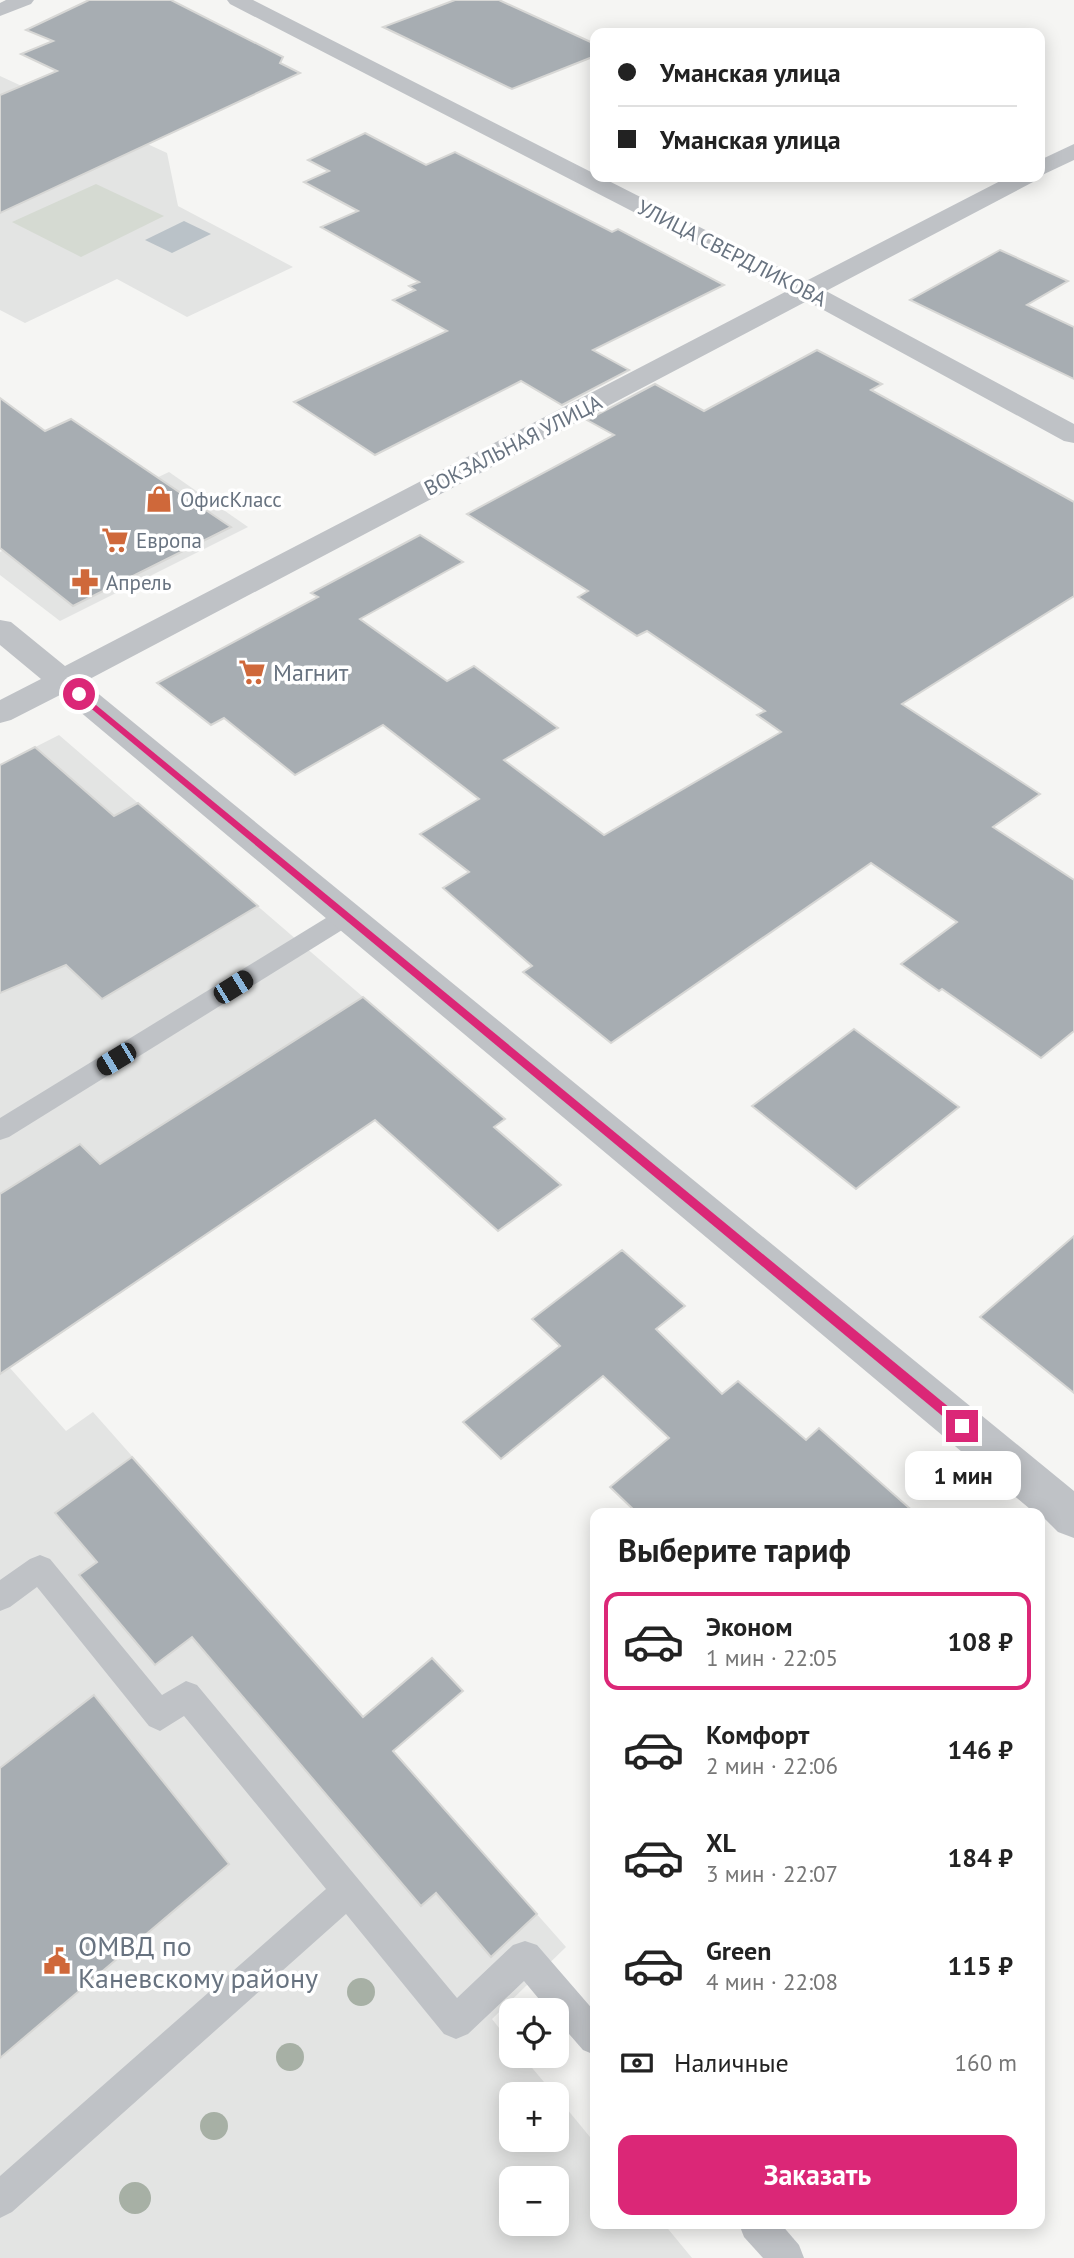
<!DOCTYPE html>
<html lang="ru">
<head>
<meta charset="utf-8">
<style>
	:root { --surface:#fff; --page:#f2f2f2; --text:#222; --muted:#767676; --line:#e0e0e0; --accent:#db2777 }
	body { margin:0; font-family:"PT Sans",sans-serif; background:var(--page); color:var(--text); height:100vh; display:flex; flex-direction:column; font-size:26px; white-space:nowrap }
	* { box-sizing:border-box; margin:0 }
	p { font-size:23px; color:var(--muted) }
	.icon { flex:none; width:38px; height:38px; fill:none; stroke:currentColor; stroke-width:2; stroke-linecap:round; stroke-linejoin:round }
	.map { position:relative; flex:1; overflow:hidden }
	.details { position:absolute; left:590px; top:1508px; width:455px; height:721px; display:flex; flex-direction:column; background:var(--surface); border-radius:14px; box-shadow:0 4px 18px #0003 }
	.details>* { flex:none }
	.banner { position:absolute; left:590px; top:28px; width:455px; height:154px; border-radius:14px; box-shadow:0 4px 18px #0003; display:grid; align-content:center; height:154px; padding:0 28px; background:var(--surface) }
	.controls { position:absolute; left:499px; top:1998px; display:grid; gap:14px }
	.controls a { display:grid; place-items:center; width:70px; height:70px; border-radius:14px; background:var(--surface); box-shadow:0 4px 18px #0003; font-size:35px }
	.end { position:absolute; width:32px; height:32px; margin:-16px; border:9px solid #db2777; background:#fff; box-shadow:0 0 0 4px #fff }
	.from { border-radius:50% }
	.bubble { position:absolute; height:49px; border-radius:14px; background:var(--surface); box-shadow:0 4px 18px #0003; font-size:23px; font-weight:700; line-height:49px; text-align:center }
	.car { position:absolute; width:21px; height:42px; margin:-21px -10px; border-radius:9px; box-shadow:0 0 5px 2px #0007; background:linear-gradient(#222 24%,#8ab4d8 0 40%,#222 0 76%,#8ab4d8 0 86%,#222 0) }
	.banner b { display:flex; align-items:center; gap:24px; height:66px; font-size:26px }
	.banner b+b { border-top:2px solid var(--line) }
	.banner i { width:18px; height:18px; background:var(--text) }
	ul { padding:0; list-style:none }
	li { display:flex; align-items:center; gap:21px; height:98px; margin:0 14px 10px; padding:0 14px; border:4px solid transparent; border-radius:14px }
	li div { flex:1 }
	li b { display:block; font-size:26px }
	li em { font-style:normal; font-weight:700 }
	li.current { border-color:var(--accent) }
	li>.icon { width:63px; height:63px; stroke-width:1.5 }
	h2 { padding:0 28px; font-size:32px; line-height:84px }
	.pay { display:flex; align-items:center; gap:18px; height:77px; padding:0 28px; font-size:26px }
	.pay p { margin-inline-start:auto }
	.cta { display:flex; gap:14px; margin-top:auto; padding:14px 28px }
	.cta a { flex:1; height:80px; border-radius:14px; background:var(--accent); color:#fff; font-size:28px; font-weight:700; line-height:80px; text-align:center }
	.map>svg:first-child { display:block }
	.built { fill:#e3e4e3; fill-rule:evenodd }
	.green { fill:#d5dad2 }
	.water { fill:#bac2c8 }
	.building { fill:#a7adb2; stroke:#d7d7d5; stroke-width:2 }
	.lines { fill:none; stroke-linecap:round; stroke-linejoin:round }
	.service { fill:#bfc2c6; fill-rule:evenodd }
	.minor { fill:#bfc2c6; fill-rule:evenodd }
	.tertiary { fill:#bfc2c6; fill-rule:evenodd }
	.tree { fill:#a7b0a5 }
	.route { fill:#db2777 }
	.labels { text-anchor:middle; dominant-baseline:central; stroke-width:7; stroke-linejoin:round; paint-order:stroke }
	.far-street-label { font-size:21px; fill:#687380; stroke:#fff }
	.far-poi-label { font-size:21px; fill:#687380; stroke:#fff; text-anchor:start }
	.poi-label { font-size:24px; fill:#687380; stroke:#fff; text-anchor:start }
	.near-poi-label { font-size:28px; fill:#687380; stroke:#fff; text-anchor:start }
</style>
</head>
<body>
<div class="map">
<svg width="1074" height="2258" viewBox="0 0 1074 2258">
	<rect width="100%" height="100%" fill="#f5f5f3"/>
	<g class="built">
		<path d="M0,76L167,153L178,206L293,267L187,317L117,279L25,323L0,310Z"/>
		<path d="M169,472L248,527L60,621L0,575V552Z"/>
		<path d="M59,735L449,1071L10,1368L66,1431L93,1412L566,1947L492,2019L511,2043V2056H522L555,2095H511V2140H556L557,2097L595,2143V2224H664L692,2258H0V765ZM511,2179H556V2224H511Z"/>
	</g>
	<path class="green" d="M96,184L164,216L81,257L12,222Z"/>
	<path class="water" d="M184,221L211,234L172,253L145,240Z"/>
	<g class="building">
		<path d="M89,0H171L283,57L280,63L300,73L0,213V95L57,71L21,54L53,41L26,30Z"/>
		<path d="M455,0H499L595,44V56L512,89L383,27Z"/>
		<path d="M365,133L426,165L455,152L612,232L618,229L724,285L593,350L629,370L562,405L521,381L375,455L294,402L447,331L393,300L415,290L409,286L419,282L321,227L358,211L304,182L329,171L308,160Z"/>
		<path d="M1000,250L1068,281L1027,305L1074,327V379L910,300Z"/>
		<path d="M817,350L882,384L871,390L1074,502V596L902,704L1040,794L993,827L1074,880V1031L1041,1058L942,989L939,991L901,964L957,922L871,863L611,1043L523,972L532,966L443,888L469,872L420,834L479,799L383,725L295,775L224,718L211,725L157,683L318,597L311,593L420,535L463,562L360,619L447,681L474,666L558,728L504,760L604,835L781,732L757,715L765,711L647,631L637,636L578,597L588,591L467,514L614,435L587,420L655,384L704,411Z"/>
		<path d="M0,398L45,431L71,419L231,527L73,606L0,548Z"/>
		<path d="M35,747L114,816L138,803L258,906L102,999L66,965L0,993V765Z"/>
		<path d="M363,997L505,1119L494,1127L561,1185L498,1231L375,1120L0,1374V1194L80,1144L100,1164Z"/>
		<path d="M854,1029L959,1107L856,1189L752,1106Z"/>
		<path d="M1074,1236V1393L980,1317Z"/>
		<path d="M622,1250L685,1306L656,1329L722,1394L738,1381L806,1440L819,1428L916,1514H638L610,1487L669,1438L603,1376L501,1459L463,1422L560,1346L532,1319Z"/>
		<path d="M132,1457L363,1717L432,1658L463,1691L393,1751L537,1914L491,1957L436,1893L421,1906L192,1637L155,1665L79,1575L97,1562L55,1513Z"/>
		<path d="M94,1695L229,1864L0,2058V1768Z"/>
	</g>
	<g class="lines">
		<g class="service">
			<path d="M347,908L355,910L358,916L355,922L9,1137L0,1140V1118L339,910Z"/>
			<path d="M40,1555L50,1559L162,1695L186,1681L197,1685L457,1998L513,1945L525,1941L537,1945L595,2012V2055L583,2050L556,2019V2011H549L524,1981L468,2034L456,2039L444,2034L346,1914L12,2212L0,2218V2176L326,1889L184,1716L160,1731L149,1726L37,1587L10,1607L0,1611V1580L30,1559Z"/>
			<path d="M739,2224H781L799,2245L804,2258H763L744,2237Z"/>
		</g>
		<g class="minor">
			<path d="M227,0H253L595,174V177H601L806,281L1008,177H1037L1033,182L826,291L1074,424V443L1064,441L807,301L84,682L1074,1491V1538L1058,1532L1040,1514H1036L60,695L11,720L0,723V700L41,679L0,645V620L11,622L65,666L787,291L230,4Z"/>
			<path d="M1074,144V160L1040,176V160Z"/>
		</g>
		<path class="tertiary" d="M6,0H34L31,4L0,16V3Z"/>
	</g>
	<g class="tree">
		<circle cx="361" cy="1992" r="14"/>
		<circle cx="290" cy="2057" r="14"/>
		<circle cx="214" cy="2126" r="14"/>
		<circle cx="135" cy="2198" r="16"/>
	</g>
	<path class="route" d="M79,691L967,1422V1429H958L76,696L74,694Z"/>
	<defs>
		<symbol id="shop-bare" viewBox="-9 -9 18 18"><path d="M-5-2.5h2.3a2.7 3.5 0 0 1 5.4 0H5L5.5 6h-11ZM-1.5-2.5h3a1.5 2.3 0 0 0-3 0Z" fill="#cf683a" stroke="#fff" stroke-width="2.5" paint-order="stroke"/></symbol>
		<symbol id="supermarket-bare" viewBox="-9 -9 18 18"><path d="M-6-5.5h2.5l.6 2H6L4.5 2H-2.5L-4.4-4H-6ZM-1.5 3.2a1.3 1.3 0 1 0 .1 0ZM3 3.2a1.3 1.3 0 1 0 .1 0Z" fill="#cf683a" stroke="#fff" stroke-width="2.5" paint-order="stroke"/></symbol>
		<symbol id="pharmacy-bare" viewBox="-9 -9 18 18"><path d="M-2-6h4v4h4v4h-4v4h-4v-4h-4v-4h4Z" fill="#cf683a" stroke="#fff" stroke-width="2.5" paint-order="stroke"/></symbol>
		<symbol id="civic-bare" viewBox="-9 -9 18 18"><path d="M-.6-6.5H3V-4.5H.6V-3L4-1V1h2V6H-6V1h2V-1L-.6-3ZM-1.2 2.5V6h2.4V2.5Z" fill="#cf683a" stroke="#fff" stroke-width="2.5" paint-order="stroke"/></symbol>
	</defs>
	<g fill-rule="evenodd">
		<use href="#shop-bare" x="140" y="480" width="38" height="38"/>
		<use href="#supermarket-bare" x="96" y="521" width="38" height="38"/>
		<use href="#pharmacy-bare" x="66" y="563" width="38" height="38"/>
		<use href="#supermarket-bare" x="233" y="653" width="38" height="38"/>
		<use href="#civic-bare" x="38" y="1942" width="38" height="38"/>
	</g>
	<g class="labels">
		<g class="far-street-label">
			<text transform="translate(732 253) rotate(27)">УЛИЦА СВЕРДЛИКОВА</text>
			<text transform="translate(513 445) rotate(-27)">ВОКЗАЛЬНАЯ УЛИЦА</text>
		</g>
		<g class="far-poi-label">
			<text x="180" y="499">ОфисКласс</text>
			<text x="136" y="540">Европа</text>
			<text x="106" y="582">Апрель</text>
		</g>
		<g class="poi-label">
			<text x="273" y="672">Магнит</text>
		</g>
		<g class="near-poi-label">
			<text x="78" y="1945">ОМВД по<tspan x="78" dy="32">Каневскому району</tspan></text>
		</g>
	</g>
</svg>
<div class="controls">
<a><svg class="icon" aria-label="locate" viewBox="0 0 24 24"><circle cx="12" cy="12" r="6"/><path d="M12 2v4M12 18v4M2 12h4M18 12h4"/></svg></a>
<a>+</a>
<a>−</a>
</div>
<i class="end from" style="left:79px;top:694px"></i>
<i class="end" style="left:962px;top:1426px"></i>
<div class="bubble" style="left:905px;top:1451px;width:116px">1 мин</div>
<i class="car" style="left:233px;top:987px;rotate:58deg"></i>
<i class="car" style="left:116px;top:1059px;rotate:239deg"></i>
<div class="banner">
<b><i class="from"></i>Уманская улица</b>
<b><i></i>Уманская улица</b>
</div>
<section class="details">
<h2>Выберите тариф</h2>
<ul>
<li class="current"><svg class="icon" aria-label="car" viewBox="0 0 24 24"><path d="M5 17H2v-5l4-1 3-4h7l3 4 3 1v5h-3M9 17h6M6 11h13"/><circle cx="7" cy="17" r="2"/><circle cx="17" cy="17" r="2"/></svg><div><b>Эконом</b><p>1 мин · 22:05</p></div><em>108 ₽</em></li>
<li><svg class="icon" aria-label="car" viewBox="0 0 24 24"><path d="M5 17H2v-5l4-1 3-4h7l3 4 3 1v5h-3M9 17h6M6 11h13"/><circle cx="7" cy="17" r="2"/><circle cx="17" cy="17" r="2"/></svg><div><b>Комфорт</b><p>2 мин · 22:06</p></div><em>146 ₽</em></li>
<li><svg class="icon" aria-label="car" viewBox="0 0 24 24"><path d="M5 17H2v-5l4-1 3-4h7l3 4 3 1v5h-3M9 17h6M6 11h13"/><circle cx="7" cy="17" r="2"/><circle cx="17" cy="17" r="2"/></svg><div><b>XL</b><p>3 мин · 22:07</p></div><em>184 ₽</em></li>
<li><svg class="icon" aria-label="car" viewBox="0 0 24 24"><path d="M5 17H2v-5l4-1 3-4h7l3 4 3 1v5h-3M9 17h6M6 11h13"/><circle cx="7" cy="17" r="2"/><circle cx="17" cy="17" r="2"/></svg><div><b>Green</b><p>4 мин · 22:08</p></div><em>115 ₽</em></li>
</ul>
<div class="pay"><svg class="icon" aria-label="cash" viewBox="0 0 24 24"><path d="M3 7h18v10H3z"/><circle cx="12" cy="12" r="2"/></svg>Наличные<p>160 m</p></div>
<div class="cta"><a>Заказать</a></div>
</section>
</div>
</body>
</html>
